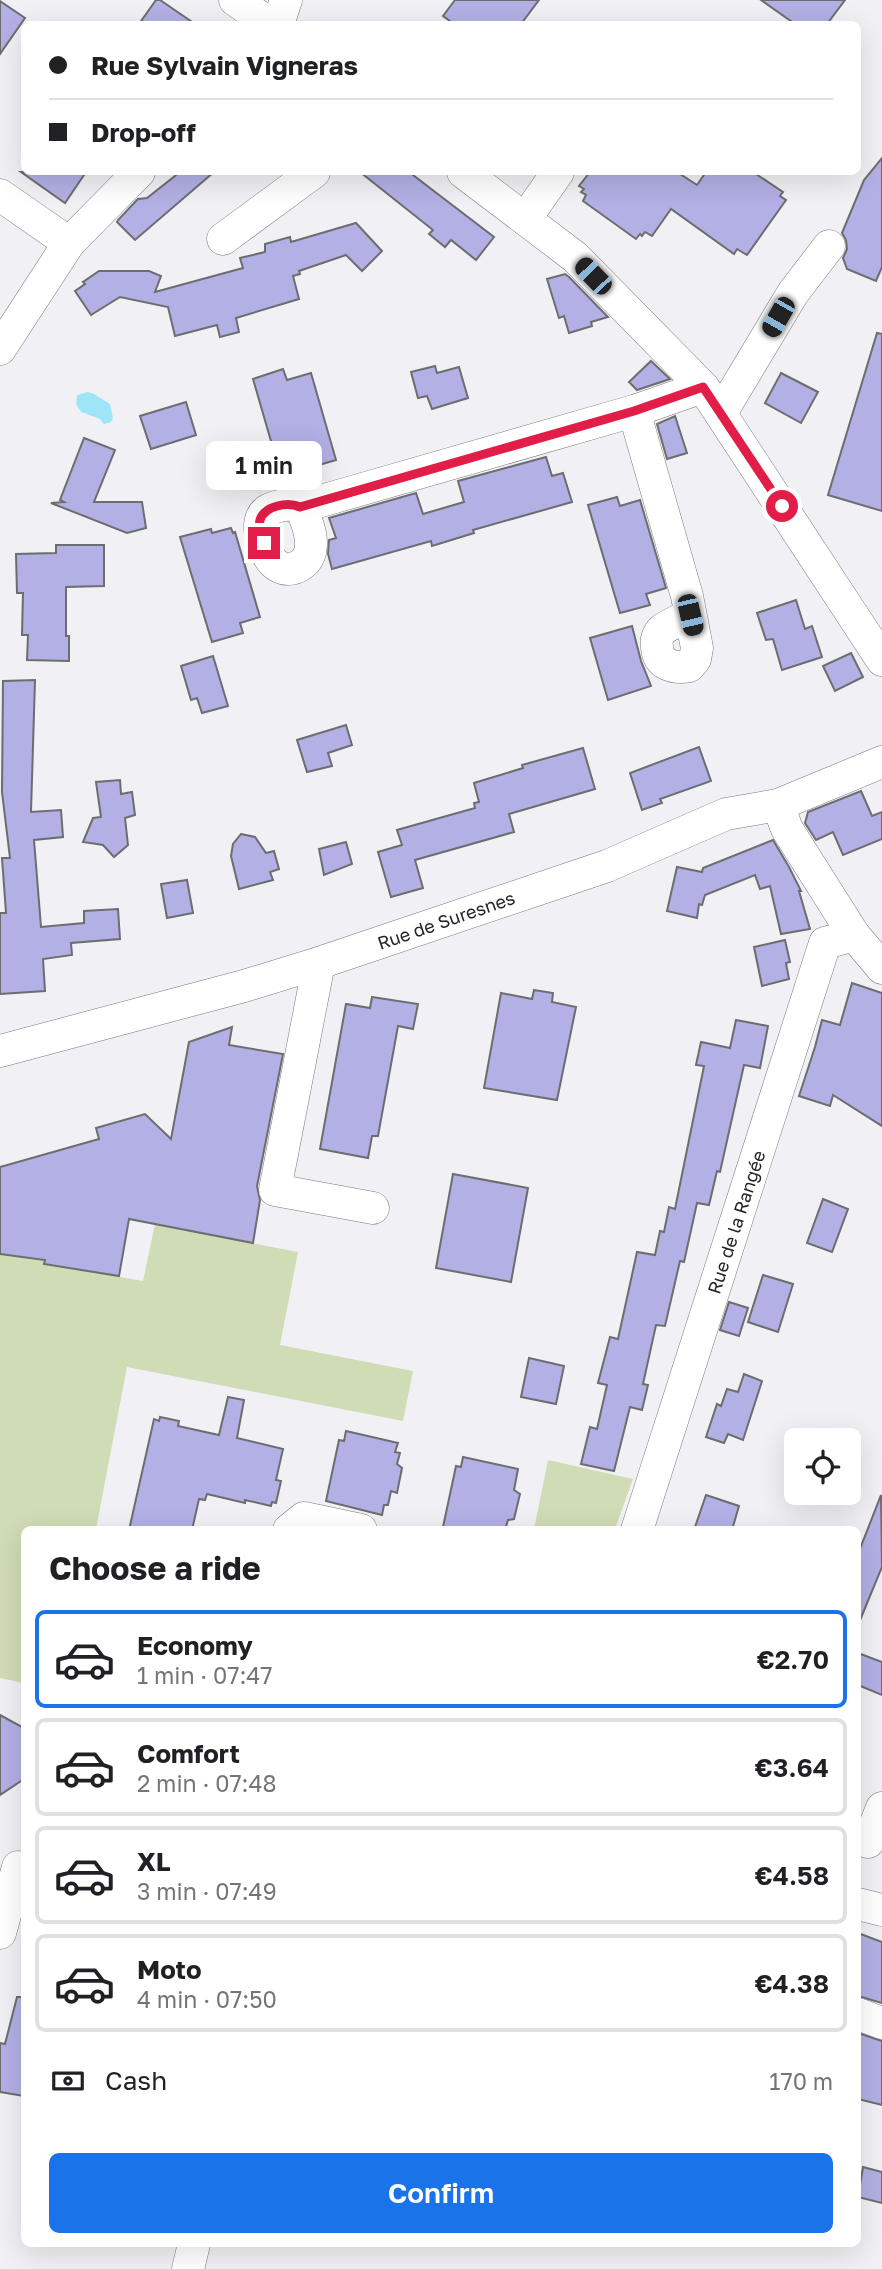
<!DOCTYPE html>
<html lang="en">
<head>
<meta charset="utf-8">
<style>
	:root { --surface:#fff; --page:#f2f2f2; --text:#202124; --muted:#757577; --line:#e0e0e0; --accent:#1a73e8 }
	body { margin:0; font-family:"Golos Text",sans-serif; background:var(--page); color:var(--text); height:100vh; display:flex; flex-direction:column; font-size:26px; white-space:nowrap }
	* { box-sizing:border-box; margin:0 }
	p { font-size:23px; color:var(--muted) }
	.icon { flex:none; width:38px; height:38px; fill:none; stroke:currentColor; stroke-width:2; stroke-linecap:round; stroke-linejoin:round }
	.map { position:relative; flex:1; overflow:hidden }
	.panel { position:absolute; left:21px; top:1526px; width:840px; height:721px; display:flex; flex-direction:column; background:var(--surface); border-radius:10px; box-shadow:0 7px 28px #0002 }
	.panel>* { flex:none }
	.top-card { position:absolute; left:21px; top:21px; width:840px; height:154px; border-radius:10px; box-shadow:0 7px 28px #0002; display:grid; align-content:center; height:154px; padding:0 28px; background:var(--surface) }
	.controls { position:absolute; left:784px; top:1428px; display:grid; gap:14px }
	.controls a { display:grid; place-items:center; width:77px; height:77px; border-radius:10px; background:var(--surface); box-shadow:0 7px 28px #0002; font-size:35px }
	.end { position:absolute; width:32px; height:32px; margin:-16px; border:9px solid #e11d48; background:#fff; box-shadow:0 0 0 4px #fff }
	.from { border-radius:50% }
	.bubble { position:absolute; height:49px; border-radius:10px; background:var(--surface); box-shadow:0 7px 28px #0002; font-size:23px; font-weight:600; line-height:49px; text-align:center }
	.car { position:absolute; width:21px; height:42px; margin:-21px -10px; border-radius:9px; box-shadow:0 0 5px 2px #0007; background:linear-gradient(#222 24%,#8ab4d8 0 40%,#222 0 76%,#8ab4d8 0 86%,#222 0) }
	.top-card b { display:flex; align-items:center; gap:24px; height:66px; font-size:26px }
	.top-card b+b { border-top:2px solid var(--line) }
	.top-card i { width:18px; height:18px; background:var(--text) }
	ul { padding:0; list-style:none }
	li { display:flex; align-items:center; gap:21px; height:98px; margin:0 14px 10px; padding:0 14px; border:4px solid var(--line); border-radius:10px }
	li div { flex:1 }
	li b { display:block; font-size:26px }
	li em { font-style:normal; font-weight:600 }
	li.current { border-color:var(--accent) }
	li>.icon { width:63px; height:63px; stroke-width:1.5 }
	h2 { padding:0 28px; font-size:32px; line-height:84px }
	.pay { display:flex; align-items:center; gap:18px; height:77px; padding:0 28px; font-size:26px }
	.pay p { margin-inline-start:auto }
	.primary-button { display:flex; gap:14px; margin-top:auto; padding:14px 28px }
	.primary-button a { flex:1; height:80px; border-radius:10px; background:var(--accent); color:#fff; font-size:28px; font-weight:600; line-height:80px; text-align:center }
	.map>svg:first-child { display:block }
	.green { fill:#d0dcb5 }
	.water { fill:#9fe5f8 }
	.building { fill:#b2b0e4; stroke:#6d6d70; stroke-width:2 }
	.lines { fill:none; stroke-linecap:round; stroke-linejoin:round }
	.minor-casing { stroke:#79797c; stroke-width:33 }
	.minor { stroke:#fff; stroke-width:32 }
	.route { stroke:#e11d48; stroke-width:9 }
	.labels { text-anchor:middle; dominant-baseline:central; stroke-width:5; stroke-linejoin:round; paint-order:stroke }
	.street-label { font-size:18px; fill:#252526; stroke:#fff }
</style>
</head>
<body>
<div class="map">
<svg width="882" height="2269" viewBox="0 0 882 2269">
	<rect width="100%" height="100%" fill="#f1f1f5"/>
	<g class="green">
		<path d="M155,1224L298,1252L280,1345L413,1371L403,1421L127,1367L96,1529L24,1530V1683L0,1678V1254L45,1260V1264L143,1281Z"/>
		<path d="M548,1460L633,1479L615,1529H534Z"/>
	</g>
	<path class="water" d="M88,392L94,394L110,404L113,418L111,422L104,424L100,419L81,412L76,404L77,395Z"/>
	<g class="building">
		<path d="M156,0H160L195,24H139Z"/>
		<path d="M455,0H539L521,24H454L443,16Z"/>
		<path d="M761,0H845L827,24H795Z"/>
		<path d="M0,1L25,18L0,54Z"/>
		<path d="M882,158V267L876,281L847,269L843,258L847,249L846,240L842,233L864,180Z"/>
		<path d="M21,172H86L65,203Z"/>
		<path d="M180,172H214L135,240L117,222L118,220L138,199L147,198Z"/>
		<path d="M360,172H409L494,237L476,260L451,240L445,247L429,234L433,230Z"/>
		<path d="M590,172H677L697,185L706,172H753L783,192L780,196L786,200L747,255L737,249L734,254L671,209L652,236L645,232L642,236L640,234L636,239L583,201L586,195L581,192L584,189L579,186Z"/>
		<path d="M356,223L382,251L362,271L346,255L299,271L300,274L293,276L299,299L236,318L239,332L220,337L217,325L175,336L168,307L120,297L91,315L75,291L85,284L83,282L99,271H149L161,276L155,292L243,268L240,258L265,252V244L290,237L291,242Z"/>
		<path d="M565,274L569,277L608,317L591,322L592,326L569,333L564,316L559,318L547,279Z"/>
		<path d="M877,333L882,334V511L828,495Z"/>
		<path d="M651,361L670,379L637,390L629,382Z"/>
		<path d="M435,366L437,373L459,367L468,398L432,409L427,396L418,398L411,372Z"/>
		<path d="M283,369L287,380L311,373L336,460L312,467L315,477L284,486L253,379Z"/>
		<path d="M781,373L818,392L801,423L765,403Z"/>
		<path d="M186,402L196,435L151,449L140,416Z"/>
		<path d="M675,416L687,453L667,459L657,424Z"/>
		<path d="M84,438L115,450L94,502H142L146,528L127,533L51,503L64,502L60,500Z"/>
		<path d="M546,457L552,476L563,473L572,502L473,530L474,533L432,546L431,541L332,569L328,554L329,540L336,538L329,518L416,493L423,514L464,502L458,481Z"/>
		<path d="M617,497L620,506L640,500L666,588L646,594L650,605L620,613L588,505Z"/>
		<path d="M231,528L233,533L235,532L260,617L240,623L243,633L212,642L180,537L211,529L212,533Z"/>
		<path d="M56,545H104V586L66,587V636H69V661L27,660L28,635H22L23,593H17L16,554L56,553Z"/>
		<path d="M796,600L805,629L812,626L822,657L782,670L773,639L766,640L757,613Z"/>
		<path d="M632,626L641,661L651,686L608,700L590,638Z"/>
		<path d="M851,653L863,677L835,691L823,666Z"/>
		<path d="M213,656L228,706L202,713L197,698L191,700L181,666Z"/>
		<path d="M35,680L31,812L61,810L63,837L34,840L41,927L84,923V911L118,909L120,939L71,943L72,955L43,959L45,991L0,994V913H6L2,858H10L2,792L3,681Z"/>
		<path d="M346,725L352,745L328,753L332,766L307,772L297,740Z"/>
		<path d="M699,747L711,781L660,799L662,803L642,810L630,773Z"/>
		<path d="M583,748L595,789L509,814L514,832L415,860L423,888L391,897L378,852L402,845L397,830L475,808L474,803L479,802L474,783L523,768L522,765Z"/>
		<path d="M120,780L121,794L132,792L135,815L125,818L128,845L114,857L103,845L83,842L93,818L101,817L96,782Z"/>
		<path d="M861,791L872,816L882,812V839L843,855L833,832L816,840L805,823L808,812Z"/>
		<path d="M241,834L255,837L266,853L274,851L279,869L270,872L273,880L239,889L231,856L233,844Z"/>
		<path d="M773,840L789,867L801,891H799L810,929L781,934L770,886L760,889L755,875L705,895L702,905L699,904L697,918L667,911L677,867L702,872L703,868Z"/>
		<path d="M346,842L352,864L324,875L319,849Z"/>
		<path d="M187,880L193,913L167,918L161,884Z"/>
		<path d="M785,940L790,962L786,963L789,979L762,986L754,947Z"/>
		<path d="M852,983L882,993V1126L833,1095L830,1106L799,1096L815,1047L822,1020L840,1025Z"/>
		<path d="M534,990L553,993L552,1002L576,1007L557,1100L484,1088L501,993L532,999Z"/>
		<path d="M372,997L418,1004L413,1029L398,1026L378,1136H372L368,1158L320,1149L346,1004L370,1008Z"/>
		<path d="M736,1020L768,1026L760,1068L744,1065L720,1172L717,1171L709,1205L697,1203L684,1262L680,1261L665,1326L656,1325L643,1384L648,1385L642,1410L630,1407L614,1471L581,1464L590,1427L597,1429L607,1385L598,1383L610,1337L618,1339L637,1252L655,1255L660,1231L664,1232L669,1207L675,1209L704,1066L696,1065L701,1042L730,1048Z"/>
		<path d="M232,1027L229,1045L283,1054L257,1186L260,1200L253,1243L129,1219L119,1276L44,1264L45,1260L0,1254V1167L99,1139L96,1128L145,1114L171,1139L189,1042Z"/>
		<path d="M453,1174L528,1188L511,1282L436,1268Z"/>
		<path d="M823,1199L848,1209L832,1252L807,1243Z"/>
		<path d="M763,1275L793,1284L778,1332L748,1322Z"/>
		<path d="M729,1302L748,1308L739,1336L720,1330Z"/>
		<path d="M529,1358L564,1366L556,1404L521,1397Z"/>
		<path d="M744,1374L762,1381L743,1440L728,1434L724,1443L706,1437L717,1404L721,1406L727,1389L738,1392Z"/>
		<path d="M228,1397L244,1400L237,1438L283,1449L276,1480L281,1481L276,1503L272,1502L271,1506L245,1500V1503L207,1494L205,1500L199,1499L192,1530H129L154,1419L159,1421L160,1417L179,1421L178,1426L219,1435Z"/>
		<path d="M346,1431L398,1443L395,1452L400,1453L397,1464L402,1468L397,1493L391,1491L388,1505H384L382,1515L326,1501L339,1440L344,1441Z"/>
		<path d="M463,1457L518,1469L514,1490L520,1494L514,1519L508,1520L505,1530H457L443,1527L456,1466L461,1467Z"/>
		<path d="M706,1495L739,1506L732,1530H694Z"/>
		<path d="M881,1495L882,1567L858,1625V1554Z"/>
		<path d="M858,1653L882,1662V1695L858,1685Z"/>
		<path d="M0,1715L24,1728V1779L0,1795Z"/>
		<path d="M858,1933L882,1942V2003L858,1996Z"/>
		<path d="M17,1997H24V2096L0,2092V2043L5,2044Z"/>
		<path d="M858,2033L882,2041V2105L858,2099Z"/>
		<path d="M863,2167L882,2172V2203L858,2197Z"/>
	</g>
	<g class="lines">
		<defs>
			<g id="minor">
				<path d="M235,0L270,24"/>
				<path d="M278,24L286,0"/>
				<path d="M463,172L575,257L703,387L882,660"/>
				<path d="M0,195L69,243"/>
				<path d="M525,219L558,172"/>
				<path d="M223,239L314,172"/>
				<path d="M0,349L69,243L139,172"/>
				<path d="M634,411L687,596L697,648L695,659L689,666C674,669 658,665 657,647C656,642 657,636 661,631C668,624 682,620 690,615"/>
				<path d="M721,413L793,293L829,246"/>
				<path d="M300,507C309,524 320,555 299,566C292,570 284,570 278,566C266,560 256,530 262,517C265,510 272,508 279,506C287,504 293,504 300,507L634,411L703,387"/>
				<path d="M778,805L787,829L854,935L882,968"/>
				<path d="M319,963L275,1190L373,1208"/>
				<path d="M0,1051L244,986L319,963L607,866L726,814L778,805L882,762"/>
				<path d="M289,1530L304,1518L361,1530"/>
				<path d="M637,1530L825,943L854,935"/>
				<path d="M868,1842L882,1808"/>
				<path d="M858,1904L882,1910"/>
				<path d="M0,1933L18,1867"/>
				<path d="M858,2014L882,2023"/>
				<path d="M188,2269L194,2244"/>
			</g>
		</defs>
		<use href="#minor" class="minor-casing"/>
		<use href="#minor" class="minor"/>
	</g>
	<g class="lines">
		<path class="route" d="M264,543C262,536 258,527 260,520C265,505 288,502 300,507L634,411L703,387L782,506"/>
	</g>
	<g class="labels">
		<g class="street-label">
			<text transform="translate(446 920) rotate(-19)">Rue de Suresnes</text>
			<text transform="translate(736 1222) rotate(-72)">Rue de la Rangée</text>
		</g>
	</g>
</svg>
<div class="controls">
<a><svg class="icon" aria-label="locate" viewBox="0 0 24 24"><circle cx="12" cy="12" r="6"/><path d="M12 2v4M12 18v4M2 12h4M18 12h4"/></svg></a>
</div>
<i class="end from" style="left:782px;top:506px"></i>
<i class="end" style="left:264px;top:543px"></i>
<div class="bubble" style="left:206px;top:441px;width:116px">1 min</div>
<i class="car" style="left:593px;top:276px;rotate:316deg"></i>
<i class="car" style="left:778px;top:317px;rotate:210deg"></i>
<i class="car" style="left:690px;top:615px;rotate:167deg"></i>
<div class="top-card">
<b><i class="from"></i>Rue Sylvain Vigneras</b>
<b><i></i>Drop-off</b>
</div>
<section class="panel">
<h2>Choose a ride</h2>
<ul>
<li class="current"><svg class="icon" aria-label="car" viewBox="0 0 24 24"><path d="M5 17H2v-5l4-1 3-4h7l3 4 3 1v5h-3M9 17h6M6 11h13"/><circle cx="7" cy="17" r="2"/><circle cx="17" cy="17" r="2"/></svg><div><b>Economy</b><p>1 min · 07:47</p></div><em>€2.70</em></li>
<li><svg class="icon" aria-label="car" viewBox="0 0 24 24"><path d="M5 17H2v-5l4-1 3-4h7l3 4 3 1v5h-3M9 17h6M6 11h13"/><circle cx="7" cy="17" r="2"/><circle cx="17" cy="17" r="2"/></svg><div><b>Comfort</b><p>2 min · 07:48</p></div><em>€3.64</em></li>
<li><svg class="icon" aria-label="car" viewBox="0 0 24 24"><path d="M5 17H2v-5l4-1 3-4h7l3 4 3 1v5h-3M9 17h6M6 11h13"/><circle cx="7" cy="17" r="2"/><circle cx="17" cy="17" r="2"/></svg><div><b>XL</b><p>3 min · 07:49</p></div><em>€4.58</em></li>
<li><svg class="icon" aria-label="car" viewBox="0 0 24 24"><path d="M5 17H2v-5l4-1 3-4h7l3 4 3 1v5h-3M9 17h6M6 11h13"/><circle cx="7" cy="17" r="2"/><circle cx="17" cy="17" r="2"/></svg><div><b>Moto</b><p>4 min · 07:50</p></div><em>€4.38</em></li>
</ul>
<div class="pay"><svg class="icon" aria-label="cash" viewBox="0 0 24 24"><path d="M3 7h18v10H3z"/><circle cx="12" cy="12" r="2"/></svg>Cash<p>170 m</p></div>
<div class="primary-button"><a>Confirm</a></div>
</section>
</div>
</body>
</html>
